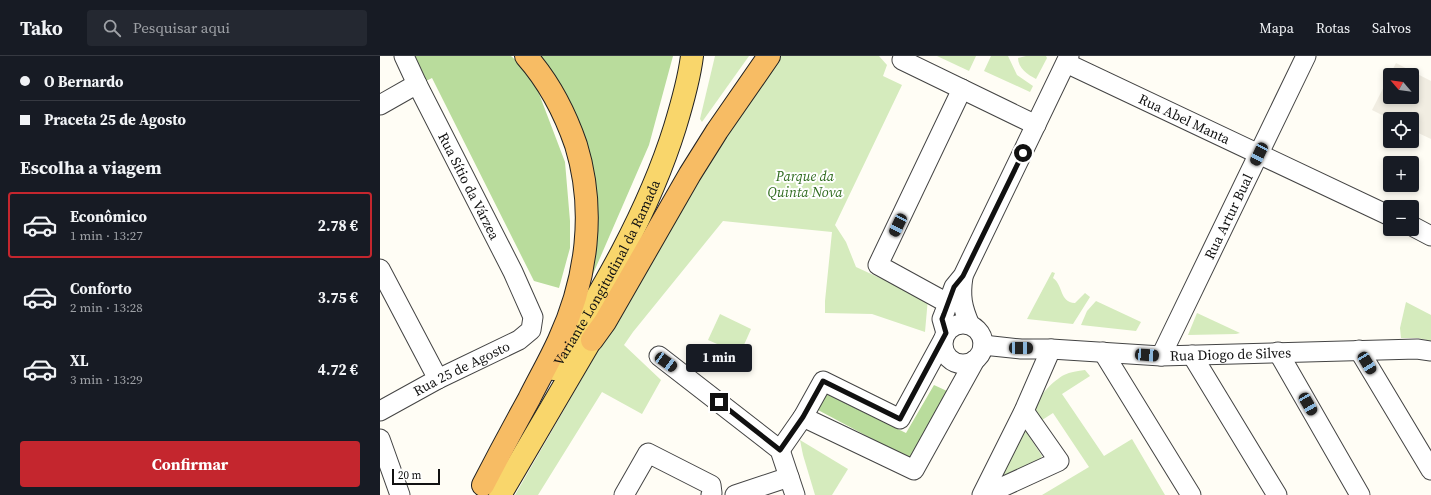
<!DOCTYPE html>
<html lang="pt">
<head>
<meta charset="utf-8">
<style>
	:root { --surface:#171b24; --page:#242831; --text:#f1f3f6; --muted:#9ea1a6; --line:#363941; --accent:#c4262e }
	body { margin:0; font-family:"Source Serif 4",serif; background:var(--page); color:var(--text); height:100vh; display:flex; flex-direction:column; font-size:15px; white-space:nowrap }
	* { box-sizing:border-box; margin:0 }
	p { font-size:13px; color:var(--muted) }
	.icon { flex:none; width:22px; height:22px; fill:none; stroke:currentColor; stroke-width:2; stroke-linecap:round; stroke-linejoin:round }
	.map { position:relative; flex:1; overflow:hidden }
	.details { display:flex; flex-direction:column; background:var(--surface); width:380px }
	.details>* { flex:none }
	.hud { display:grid; align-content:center; height:88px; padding:0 20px; background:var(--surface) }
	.needle { width:26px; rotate:298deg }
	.buttons { position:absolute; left:1003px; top:12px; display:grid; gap:8px }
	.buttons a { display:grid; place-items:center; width:36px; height:36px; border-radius:4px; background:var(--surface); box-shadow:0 2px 6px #0003; font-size:20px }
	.scale { position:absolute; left:12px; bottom:10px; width:48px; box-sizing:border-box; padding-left:4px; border:2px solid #111; border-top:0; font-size:11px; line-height:14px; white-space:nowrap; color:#111; -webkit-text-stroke:3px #fff; paint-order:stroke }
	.end { position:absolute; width:18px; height:18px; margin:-9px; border:5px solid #111; background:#fff; box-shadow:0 0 0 2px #fff }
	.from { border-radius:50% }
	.bubble { position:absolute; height:28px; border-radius:4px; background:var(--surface); box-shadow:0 2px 6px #0003; font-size:13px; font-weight:700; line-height:28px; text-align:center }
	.car { position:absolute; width:12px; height:24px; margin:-12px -6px; border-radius:5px; box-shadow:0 0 3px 1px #0007; background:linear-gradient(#222 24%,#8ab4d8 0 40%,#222 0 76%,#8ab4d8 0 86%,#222 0) }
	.hud b { display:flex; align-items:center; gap:14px; height:38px; font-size:15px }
	.hud b+b { border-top:1px solid var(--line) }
	.hud i { width:10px; height:10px; background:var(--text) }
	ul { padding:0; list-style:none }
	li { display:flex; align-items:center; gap:12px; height:66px; margin:0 8px 6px; padding:0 12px; border:2px solid transparent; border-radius:4px }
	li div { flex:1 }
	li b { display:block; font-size:15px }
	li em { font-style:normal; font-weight:700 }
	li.active { border-color:var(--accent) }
	li>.icon { width:36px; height:36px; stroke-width:1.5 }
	h2 { padding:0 20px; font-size:18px; line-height:48px }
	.button { display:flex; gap:8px; margin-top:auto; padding:8px 20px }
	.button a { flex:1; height:46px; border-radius:4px; background:var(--accent); color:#fff; font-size:16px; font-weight:700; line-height:46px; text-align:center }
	header { display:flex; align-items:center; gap:24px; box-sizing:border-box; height:56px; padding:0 20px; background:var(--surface); border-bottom:1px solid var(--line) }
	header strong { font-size:19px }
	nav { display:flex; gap:22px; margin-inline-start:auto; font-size:14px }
	.search { width:280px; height:36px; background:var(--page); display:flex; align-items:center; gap:10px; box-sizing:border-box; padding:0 14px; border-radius:4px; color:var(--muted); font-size:15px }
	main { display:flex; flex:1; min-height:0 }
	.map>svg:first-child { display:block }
	.green { fill:#d5ebbd }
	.forest { fill:#b9dc9c }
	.plaza { fill:#f1ede2; fill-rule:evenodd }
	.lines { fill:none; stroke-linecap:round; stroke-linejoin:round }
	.minor-casing { stroke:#444; stroke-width:21 }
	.primary-casing { stroke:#222; stroke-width:24 }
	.trunk-casing { stroke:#222; stroke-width:24 }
	.minor { stroke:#fff; stroke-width:19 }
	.primary { stroke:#f9d66b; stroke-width:22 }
	.trunk { stroke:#f7bc64; stroke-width:22 }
	.route { stroke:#111; stroke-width:5 }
	.labels { text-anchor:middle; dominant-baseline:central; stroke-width:4; stroke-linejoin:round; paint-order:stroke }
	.street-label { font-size:14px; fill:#111; stroke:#fff }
	.park-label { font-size:14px; font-style:italic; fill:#2f6b1f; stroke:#fff }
</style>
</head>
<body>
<header>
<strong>Tako</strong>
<div class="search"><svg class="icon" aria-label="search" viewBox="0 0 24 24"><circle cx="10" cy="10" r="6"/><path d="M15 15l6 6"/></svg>Pesquisar aqui</div>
<nav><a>Mapa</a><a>Rotas</a><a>Salvos</a></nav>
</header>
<main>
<section class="details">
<div class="hud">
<b><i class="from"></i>O Bernardo</b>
<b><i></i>Praceta 25 de Agosto</b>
</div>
<h2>Escolha a viagem</h2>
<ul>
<li class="active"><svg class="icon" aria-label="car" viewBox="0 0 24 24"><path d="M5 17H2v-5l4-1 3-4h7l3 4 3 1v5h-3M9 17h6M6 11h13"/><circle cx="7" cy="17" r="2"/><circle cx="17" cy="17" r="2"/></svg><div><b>Econômico</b><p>1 min · 13:27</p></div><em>2.78 €</em></li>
<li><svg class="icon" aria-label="car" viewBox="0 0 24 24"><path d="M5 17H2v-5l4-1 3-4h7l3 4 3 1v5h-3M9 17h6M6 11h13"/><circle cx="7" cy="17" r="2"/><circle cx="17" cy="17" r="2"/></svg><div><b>Conforto</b><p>2 min · 13:28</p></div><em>3.75 €</em></li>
<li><svg class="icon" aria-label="car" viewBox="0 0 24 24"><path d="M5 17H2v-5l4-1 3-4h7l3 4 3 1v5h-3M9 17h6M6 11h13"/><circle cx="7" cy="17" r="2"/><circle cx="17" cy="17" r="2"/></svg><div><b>XL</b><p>3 min · 13:29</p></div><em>4.72 €</em></li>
</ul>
<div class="button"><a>Confirmar</a></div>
</section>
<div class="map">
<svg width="1051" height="439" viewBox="0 0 1051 439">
	<rect width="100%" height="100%" fill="#fffdf5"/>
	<g class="green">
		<path d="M335,0H369L322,66L320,63Z"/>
		<path d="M400,0H499L507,9L503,20L522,29L455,169L466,186L476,211L502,223L504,219L548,242L545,276L492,258L445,257V245L452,176L343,165L253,276L244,289L281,324L262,358L222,336L158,439H135L238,260L363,47Z"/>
		<path d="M557,0H596L589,15Z"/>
		<path d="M611,0H628L637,19L653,30L650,36L604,15Z"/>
		<path d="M646,0H666L667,2L656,23C648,19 638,12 638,2Z"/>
		<path d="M672,216L675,217L673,222C684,230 679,246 695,247L705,237L710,241L693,268L647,263Z"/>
		<path d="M716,245L761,266L756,275L701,269L707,255Z"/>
		<path d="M1026,246L1051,259V285L1038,282H1021L1020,272Z"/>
		<path d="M817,257L860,277L856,278L808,279Z"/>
		<path d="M340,258L371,273L360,298L328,284Z"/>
		<path d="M705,314L710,320L682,338L724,400L752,383L785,439H662L709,411L673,357L659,366C657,363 655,358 655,354C655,343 674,324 684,319C690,316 698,315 705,314Z"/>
		<path d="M645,374L662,400L660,403L625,425L620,424L641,375Z"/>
		<path d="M420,384L468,413L452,439H435L423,399Z"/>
	</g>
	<g class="forest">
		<path d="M29,0H131L141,9L158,35L185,106L190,165V192L179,232L154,225L52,22L46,25Z"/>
		<path d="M158,0H293L269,89L213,218L208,216L214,161Z"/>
		<path d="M554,329L567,335L532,404L438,354L446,338L526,377Z"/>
	</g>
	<path class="plaza" d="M1016,7L1051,25V83L1032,74V63H1010L992,54ZM1010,19H1032V41H1010Z"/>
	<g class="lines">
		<defs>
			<g id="minor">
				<path d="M524,0L522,4L656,69"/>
				<path id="s1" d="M686,7L1010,160"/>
				<path d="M0,49L37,28"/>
				<path d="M1032,170L1051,180"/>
				<path d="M0,213L58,323"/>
				<path d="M583,221C580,240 582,251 590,269"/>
				<path d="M568,245L560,243L498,209L582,33"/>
				<circle cx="583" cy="288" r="20"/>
				<path d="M566,277L562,263L564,258L574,231L583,220L689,0"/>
				<path id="s2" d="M603,289L641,293H671L781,300L1037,293L1051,295"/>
				<path d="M979,294L1051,414"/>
				<path d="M723,296L811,439"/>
				<path d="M898,296L980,439"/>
				<path d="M812,299L897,439"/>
				<path d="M279,300L400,394L415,439"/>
				<path id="s3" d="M781,300L926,0"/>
				<path id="s4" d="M0,355L58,323L139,284L151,274L153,261L133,216L37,28L24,0"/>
				<path d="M423,361L534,414L595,304"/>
				<path d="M0,383L20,439"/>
				<path d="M400,394L423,361L443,325L520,363L563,284"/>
				<path d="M244,439L268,397L331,429L332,437L331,439"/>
				<path d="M355,439L409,421"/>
				<path d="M602,439L644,355L671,293"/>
				<path d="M605,439L679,405L644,355"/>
			</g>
			<g id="primary">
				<path id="s5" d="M174,313C221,236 268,158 295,71C302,48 309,24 312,0"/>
				<path d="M120,439L221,267"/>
			</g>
			<g id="trunk">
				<path d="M212,284L225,266L310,118L337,75L389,0"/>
				<path d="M103,429C118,400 133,372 149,343C159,323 170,304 179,284C207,223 216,154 196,89C185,57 169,26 146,0"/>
			</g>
		</defs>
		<use href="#minor" class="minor-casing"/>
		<use href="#primary" class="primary-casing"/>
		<use href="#trunk" class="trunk-casing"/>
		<use href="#minor" class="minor"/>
		<use href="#primary" class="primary"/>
		<use href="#trunk" class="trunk"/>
	</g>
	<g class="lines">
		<path class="route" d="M339,346L400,394L423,361L443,325L520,363L566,277L562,263L564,258L574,231L583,220L643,97"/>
	</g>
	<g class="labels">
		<g class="street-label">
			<text stroke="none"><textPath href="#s1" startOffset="131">Rua Abel Manta</textPath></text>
			<text transform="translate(89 130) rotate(63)">Rua Sítio da Várzea</text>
			<text stroke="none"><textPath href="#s3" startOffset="155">Rua Artur Bual</textPath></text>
			<text stroke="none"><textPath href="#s5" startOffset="110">Variante Longitudinal da Ramada</textPath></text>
			<text stroke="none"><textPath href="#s2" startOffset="248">Rua Diogo de Silves</textPath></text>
			<text stroke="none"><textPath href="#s4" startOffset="92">Rua 25 de Agosto</textPath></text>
		</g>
		<g class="park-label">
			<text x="425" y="120">Parque da<tspan x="425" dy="16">Quinta Nova</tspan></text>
		</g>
	</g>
</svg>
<div class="buttons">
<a><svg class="needle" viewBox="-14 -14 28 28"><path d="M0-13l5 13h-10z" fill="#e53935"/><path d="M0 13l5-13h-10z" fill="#9ea1a6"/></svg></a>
<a><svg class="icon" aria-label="locate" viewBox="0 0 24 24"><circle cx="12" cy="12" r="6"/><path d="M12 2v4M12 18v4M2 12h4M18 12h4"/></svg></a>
<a>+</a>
<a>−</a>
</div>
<div class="scale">20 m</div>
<i class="end from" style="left:643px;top:97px"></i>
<i class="end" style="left:339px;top:346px"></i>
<div class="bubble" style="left:306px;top:288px;width:66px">1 min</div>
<i class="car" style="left:879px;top:98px;rotate:206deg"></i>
<i class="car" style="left:518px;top:169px;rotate:206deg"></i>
<i class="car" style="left:641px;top:292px;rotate:91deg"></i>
<i class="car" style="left:767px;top:299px;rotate:94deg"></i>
<i class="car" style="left:286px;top:306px;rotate:126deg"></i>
<i class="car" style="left:987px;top:307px;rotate:149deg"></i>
<i class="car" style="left:928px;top:348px;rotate:150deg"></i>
</div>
</main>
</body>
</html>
